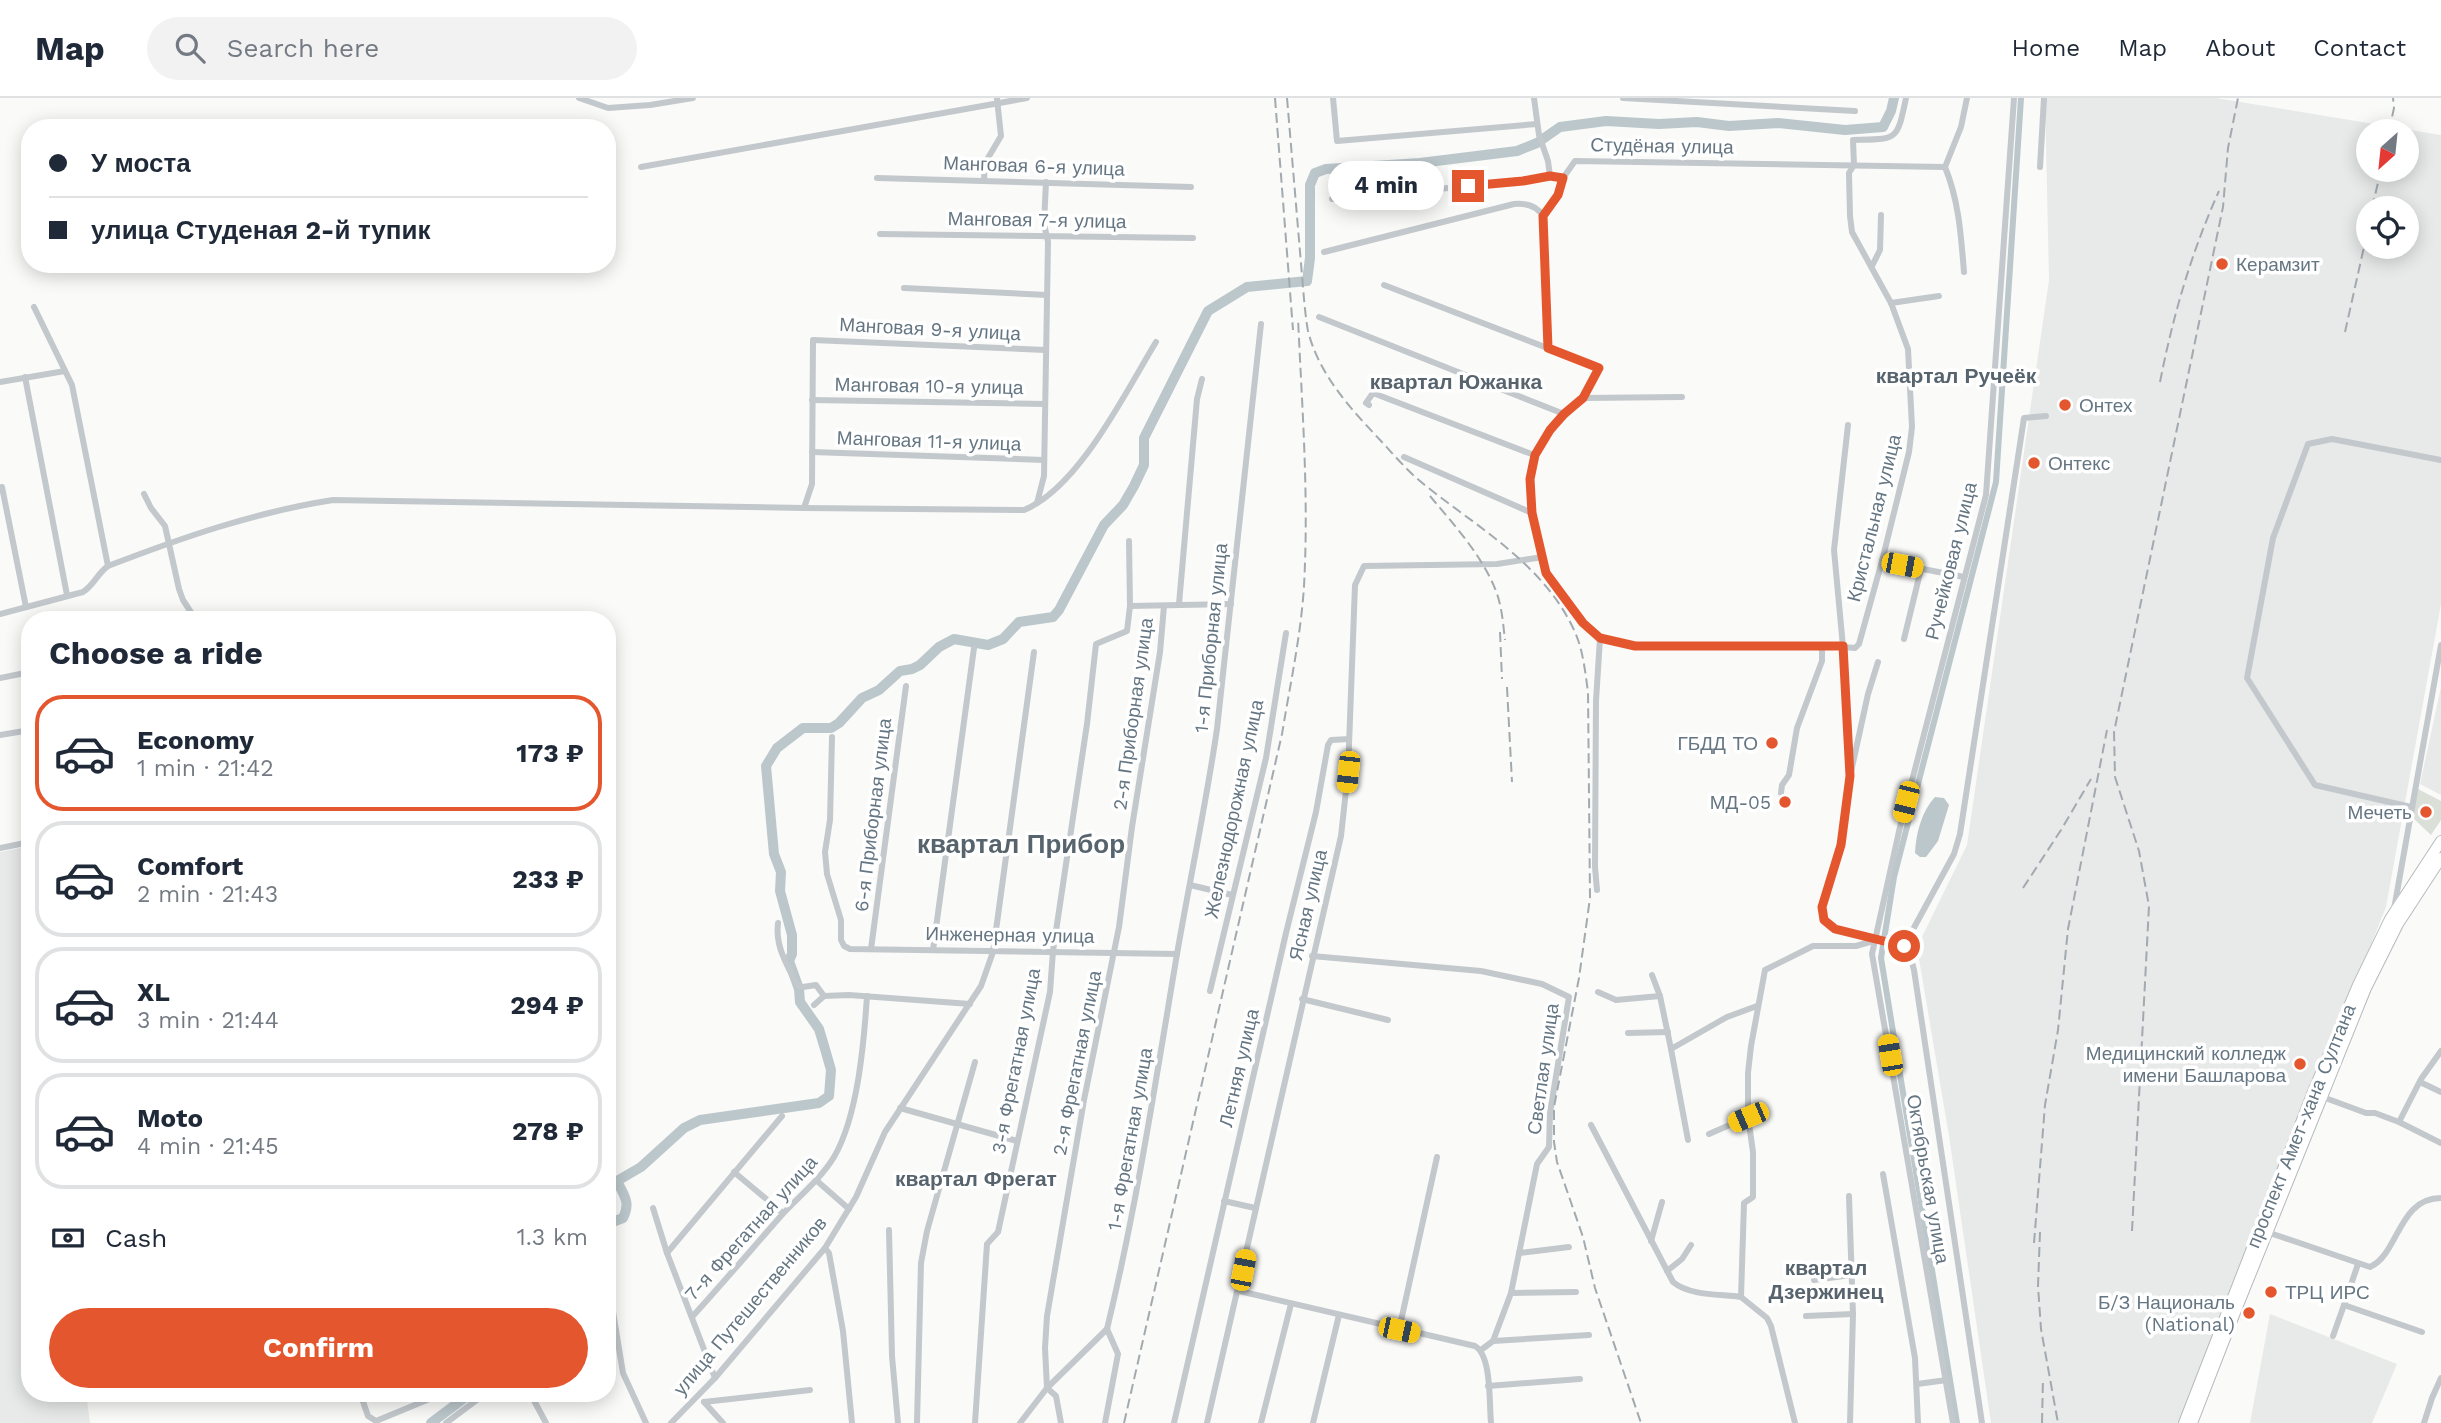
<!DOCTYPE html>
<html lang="en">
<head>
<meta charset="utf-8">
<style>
	:root { --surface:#fff; --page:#f2f2f3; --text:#1f2937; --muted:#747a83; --line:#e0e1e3; --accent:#e4572e }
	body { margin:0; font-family:"Work Sans",sans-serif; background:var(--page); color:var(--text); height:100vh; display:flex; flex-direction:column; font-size:26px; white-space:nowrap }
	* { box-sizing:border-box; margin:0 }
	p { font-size:23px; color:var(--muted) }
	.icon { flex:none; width:38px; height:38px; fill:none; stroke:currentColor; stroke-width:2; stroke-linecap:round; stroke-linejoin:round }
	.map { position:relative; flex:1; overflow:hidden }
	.side { position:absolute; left:21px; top:513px; width:595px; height:791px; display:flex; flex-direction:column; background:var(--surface); border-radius:28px; box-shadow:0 4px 18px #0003 }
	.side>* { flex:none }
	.banner { position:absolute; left:21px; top:21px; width:595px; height:154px; border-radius:28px; box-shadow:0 4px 18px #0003; display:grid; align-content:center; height:154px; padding:0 28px; background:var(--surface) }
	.needle { width:46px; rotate:207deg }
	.buttons { position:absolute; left:2356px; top:21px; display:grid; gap:14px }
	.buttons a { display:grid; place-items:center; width:63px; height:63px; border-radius:50%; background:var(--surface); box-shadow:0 4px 18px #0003; font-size:35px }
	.end { position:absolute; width:32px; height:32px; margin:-16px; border:9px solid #e4572e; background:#fff; box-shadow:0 0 0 4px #fff }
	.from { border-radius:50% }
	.bubble { position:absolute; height:49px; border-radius:24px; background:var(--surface); box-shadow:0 4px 18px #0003; font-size:23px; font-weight:700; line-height:49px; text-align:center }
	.car { position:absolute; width:21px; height:42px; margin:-21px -10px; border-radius:9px; box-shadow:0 0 5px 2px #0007; background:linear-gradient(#f5c518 24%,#345 0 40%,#f5c518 0 76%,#345 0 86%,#f5c518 0) }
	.banner b { display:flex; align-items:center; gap:24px; height:66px; font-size:26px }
	.banner b+b { border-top:2px solid var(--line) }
	.banner i { width:18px; height:18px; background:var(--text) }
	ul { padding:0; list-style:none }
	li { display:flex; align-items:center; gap:21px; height:116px; margin:0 14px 10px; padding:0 14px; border:4px solid var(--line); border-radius:28px }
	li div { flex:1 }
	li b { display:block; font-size:26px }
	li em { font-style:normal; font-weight:700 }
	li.current { border-color:var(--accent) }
	li>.icon { width:63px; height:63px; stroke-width:1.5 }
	h2 { padding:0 28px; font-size:32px; line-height:84px }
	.pay { display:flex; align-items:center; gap:18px; height:77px; padding:0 28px; font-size:26px }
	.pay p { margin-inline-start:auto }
	.cta { display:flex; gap:14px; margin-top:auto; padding:14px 28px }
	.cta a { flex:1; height:80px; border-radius:42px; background:var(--accent); color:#fff; font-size:28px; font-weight:700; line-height:80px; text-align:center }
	header { display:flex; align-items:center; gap:42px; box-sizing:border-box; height:98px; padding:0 35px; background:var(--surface); border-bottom:2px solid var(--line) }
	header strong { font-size:33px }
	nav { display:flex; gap:38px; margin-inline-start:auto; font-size:24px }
	.search { width:490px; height:63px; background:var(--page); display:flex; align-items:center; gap:18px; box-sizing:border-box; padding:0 24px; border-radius:38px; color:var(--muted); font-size:26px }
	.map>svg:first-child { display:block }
	.built { fill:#e8e9e9; fill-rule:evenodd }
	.green { fill:#dadfd7 }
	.water { fill:#bbc7cb }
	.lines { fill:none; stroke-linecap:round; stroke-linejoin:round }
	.canal { stroke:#bbc7cb; stroke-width:6 }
	.river { stroke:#bbc7cb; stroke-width:10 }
	.primary-casing { stroke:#b5babe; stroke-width:12 }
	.street { stroke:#c3c8cc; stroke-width:6 }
	.primary { stroke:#fff; stroke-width:10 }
	.rail { stroke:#a2aab0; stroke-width:2; stroke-dasharray:10 5; stroke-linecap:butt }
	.route { stroke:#e4572e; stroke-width:9 }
	.poi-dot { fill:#e4572e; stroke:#fff; stroke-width:2.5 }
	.labels { text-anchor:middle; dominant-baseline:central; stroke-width:7; stroke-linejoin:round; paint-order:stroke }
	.street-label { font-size:19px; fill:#657683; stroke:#fff }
	.poi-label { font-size:19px; fill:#657683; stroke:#fff; text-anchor:end }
	.neighbourhood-label { font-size:21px; font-weight:bold; fill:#57646e; stroke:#fff }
	.district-label { font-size:26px; font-weight:bold; fill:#57646e; stroke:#fff }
</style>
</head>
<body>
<header>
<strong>Map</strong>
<div class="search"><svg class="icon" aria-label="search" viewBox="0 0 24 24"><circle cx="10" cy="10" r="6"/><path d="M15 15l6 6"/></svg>Search here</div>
<nav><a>Home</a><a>Map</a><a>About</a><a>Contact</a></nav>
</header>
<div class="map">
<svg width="2441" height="1325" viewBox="0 0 2441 1325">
	<rect width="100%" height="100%" fill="#fafaf8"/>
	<g class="built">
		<path d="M2045,0H2216L2441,37V506L2386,809L2181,1325H1991L1949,1038L1917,849L1967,747L2049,182ZM2368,33H2406V72H2368ZM2368,110H2406V149H2368Z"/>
		<path d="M2441,589V697L2420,686Z"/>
		<path d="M30,748V1295H86L90,1325H0V754Z"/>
		<path d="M2270,1216L2397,1266L2372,1325H2250Z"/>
	</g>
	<path class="green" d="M2418,691L2441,703V722L2431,737L2412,719Z"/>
	<path class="water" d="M1935,699L1944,700L1949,707L1938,743L1926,759H1920L1915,755C1916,734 1922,713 1935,699Z"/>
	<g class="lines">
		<path class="canal" d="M1957,1325L1881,860L1894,779L1996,384L2021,0"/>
		<g class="river">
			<path d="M607,1126L623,1120C631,1104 624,1098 617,1083L641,1069L684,1030L700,1022L819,1005L829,998L831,972L825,951L819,931L800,904L799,891L789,863L792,856V837L780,793L781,774L774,756L766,668L777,650L803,630H831L839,625L862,600L879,592L900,573L912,571L920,567L939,549L954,541L988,547L1003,541L1019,524L1053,519L1059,512L1104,427L1123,407L1134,388L1144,367V340L1208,213L1247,189L1307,183L1310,160V87L1315,75L1326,71L1420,65L1517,53L1537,45L1560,29L1606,23L1659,26L1697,24L1729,28L1778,25L1845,32L1883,29L1891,13L1894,0"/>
			<path d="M431,1325L471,1295"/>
		</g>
		<defs>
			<g id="primary">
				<path d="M2184,1325L2313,994L2358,887L2390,821L2441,743"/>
				<path d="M2192,1325L2234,1217L2366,890L2398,826L2441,760"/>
			</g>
		</defs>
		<use href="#primary" class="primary-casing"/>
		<g class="street">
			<path d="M579,0L608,10L650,7L693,0"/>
			<path d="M1333,0L1337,43L1537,26"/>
			<path d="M1534,0L1539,37L1548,63L1550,78"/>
			<path d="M1623,0L1855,13"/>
			<path d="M641,69L1027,0"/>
			<path d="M2040,69L2044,0"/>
			<path d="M877,80L1191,89"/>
			<path d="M984,82L985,65L1001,38L997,1"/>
			<path d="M1332,101L1523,83L1550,78L1563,80"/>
			<path d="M880,136L1193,140"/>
			<path d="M1324,154L1514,106C1526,105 1537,108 1543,118"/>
			<path d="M1872,168L1880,152L1881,117"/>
			<path d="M1964,174C1961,138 1959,103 1945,69L1961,29L1967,0"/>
			<path d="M1384,187L1599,270L1583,300L1550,332L1534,357L1529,381L1532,415L1546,475L1583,525L1600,540L1635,548L1843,549L1850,678L1841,747L1822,809L1824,822L1835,831L1904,848"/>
			<path d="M904,190L1047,197"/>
			<path d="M1891,205L1939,198"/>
			<path d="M34,209L72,287L108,468"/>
			<path d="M1319,219L1564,316"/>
			<path d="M1548,250L1543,118L1558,97L1563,80L1575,63L1945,69"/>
			<path d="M25,279L67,497"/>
			<path d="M0,284L65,273"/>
			<path d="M1583,300L1682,299"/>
			<path d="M812,302L1045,306"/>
			<path d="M1369,307L1366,305L1373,295L1534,357"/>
			<path d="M1848,327L1834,452L1843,549L1855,550L1859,546L1882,463L1909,354L1912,329L1908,251L1891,205L1852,134L1850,118L1849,75L1854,67L1853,42C1897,41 1897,44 1906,0"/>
			<path d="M812,354L1044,362"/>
			<path d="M1404,359L1532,415"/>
			<path d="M2,389L26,509"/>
			<path d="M144,396L151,410L165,428L179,491L183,502L196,522"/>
			<path d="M1037,405L1044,378L1048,144L1044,126L1046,84"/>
			<path d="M804,410L812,386L813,242L1046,252"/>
			<path d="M1882,463L1964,479"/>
			<path d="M1179,506L1197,301L1202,281"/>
			<path d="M1130,508L1231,506"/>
			<path d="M0,516L83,494C94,487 97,476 108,468C181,440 255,414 333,402L804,410L1024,412C1079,390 1126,293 1156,244"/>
			<path d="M1904,541L1921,471"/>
			<path d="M0,580L30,574"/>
			<path d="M0,637L30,632"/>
			<path d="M832,639L830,722L825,754L827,776L841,822V842L844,848L850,851L1177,856"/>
			<path d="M1851,674L1868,596L1878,564"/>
			<path d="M1781,695L1782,687L1789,677L1797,630L1822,563V550"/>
			<path d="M2411,709L2315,687L2247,580L2273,440L2308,346L2332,341L2441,362"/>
			<path d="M0,750L30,744"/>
			<path d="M1190,787L1232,797"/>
			<path d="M1597,792L1595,769L1596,603L1600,540"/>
			<path d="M2394,811L2441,547"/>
			<path d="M778,825C775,849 787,866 797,887L803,889L816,887L824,898"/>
			<path d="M871,851L906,588"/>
			<path d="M933,852L974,550"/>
			<path d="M1312,858L1481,873L1542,886L1569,899L1550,1015L1549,1049L1537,1066L1511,1195L1493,1243L1481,1252"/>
			<path d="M1652,877L1660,898L1671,951"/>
			<path d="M1210,893L1266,660L1286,535"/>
			<path d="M1598,894L1616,902L1660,898"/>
			<path d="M1302,901L1388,922"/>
			<path d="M814,907L824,898L849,897L970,906"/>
			<path d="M1628,935L1668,934"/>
			<path d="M2420,984L2441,994"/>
			<path d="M2320,998L2366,1015H2375L2399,1024L2421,981L2441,953"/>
			<path d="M900,1010L1017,1043"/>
			<path d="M2399,1024L2441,1045"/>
			<path d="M1591,1027L1673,1184C1690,1198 1720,1196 1741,1199"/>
			<path d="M1709,1036L1748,1019"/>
			<path d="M1688,1042L1671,951L1727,919L1757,908"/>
			<path d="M734,1074L783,1115"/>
			<path d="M1883,1076L1915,1260L1918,1325"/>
			<path d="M816,1082L849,1111"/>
			<path d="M1849,1098L1853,1216L1850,1325"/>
			<path d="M1224,1103L1255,1110"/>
			<path d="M653,1110L667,1155L715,1280"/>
			<path d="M889,1132L892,1258L898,1325"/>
			<path d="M2267,1134L2370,1169C2399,1156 2398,1100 2441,1100"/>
			<path d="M1651,1143L1662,1104"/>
			<path d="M825,1150L829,1155L843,1233L852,1325"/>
			<path d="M667,1155L782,1018"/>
			<path d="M1519,1155L1569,1149"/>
			<path d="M2358,1166L2344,1207L2422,1234"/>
			<path d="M1667,1173L1682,1161L1691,1147"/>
			<path d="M607,1177L623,1275L646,1325"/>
			<path d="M1814,1182L1851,1177"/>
			<path d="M1239,1193L1475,1248C1492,1258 1489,1305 1491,1325"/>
			<path d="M1511,1195L1576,1194"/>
			<path d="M1806,1218L1853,1216"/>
			<path d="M692,1219C722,1186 751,1152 780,1119C798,1099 820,1082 834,1059C858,1018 864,944 867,898"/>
			<path d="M1107,1231C1137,1107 1156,981 1177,856C1190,781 1206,706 1217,631L1261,226"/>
			<path d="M1399,1232L1437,1059"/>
			<path d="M2333,1238L2344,1207"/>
			<path d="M1493,1243L1589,1237"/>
			<path d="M1917,1286L1947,1282"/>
			<path d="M1488,1288L1580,1281"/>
			<path d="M360,1295L368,1318L376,1323L444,1295"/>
			<path d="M530,1295L546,1325"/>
			<path d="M704,1304L810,1292"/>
			<path d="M704,1304L723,1325"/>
			<path d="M446,1325L486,1295"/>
			<path d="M671,1325L715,1280L825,1150L856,1099L885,1034L981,888L993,854L1034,554"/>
			<path d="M917,1325L921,1165L927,1133L975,964"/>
			<path d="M975,1325L987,1146L998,1134L1050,894L1053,853L1087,626L1096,546L1127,533L1130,508L1129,443"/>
			<path d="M1020,1325L1047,1290L1107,1231"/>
			<path d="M1061,1325L1056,1298L1047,1290L1045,1250L1047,1218L1084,1002L1119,829L1132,729L1160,554L1164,508"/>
			<path d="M1105,1325L1118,1256L1107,1231"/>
			<path d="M1174,1325L1286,835L1316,714L1328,647L1331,642L1349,641"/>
			<path d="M1207,1325L1341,738L1348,674L1355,487L1364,468L1497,466L1543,459"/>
			<path d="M1261,1325L1291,1206"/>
			<path d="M1313,1325L1339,1217"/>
			<path d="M1795,1325L1771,1228L1767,1220L1741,1199L1744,1105L1753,1099V1054L1748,1019V975L1751,948L1765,872L1813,848H1856L1873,843"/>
			<path d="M1953,1325L1872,856L1900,729L1986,397L2014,0"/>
			<path d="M1982,1325L1914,872L1910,857L1904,848L1954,756L1960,736L2024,320L2046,318"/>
			<path d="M2424,1325L2432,1300L2441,1280"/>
		</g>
		<use href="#primary" class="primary"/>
		<g class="rail">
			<path d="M1275,0L1293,232"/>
			<path d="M1287,0L1304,201C1305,211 1306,222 1308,233C1319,277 1351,311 1381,343C1395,358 1409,375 1426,388C1480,431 1544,467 1574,532C1583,551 1585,573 1588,594L1590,800L1579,880L1554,1009V1044L1557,1064L1583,1139L1595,1190L1641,1325"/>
			<path d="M2389,33L2394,10L2393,0"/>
			<path d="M2372,110L2381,72"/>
			<path d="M2345,234L2368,131"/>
			<path d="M2160,284C2173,218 2191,155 2219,93"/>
			<path d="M1430,398C1454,427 1482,457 1496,493C1502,509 1503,525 1505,542"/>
			<path d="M1500,534L1502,581"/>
			<path d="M1507,589L1512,684"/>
			<path d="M2023,790L2061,732L2091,681"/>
			<path d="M2132,1133L2149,808L2139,753L2115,679L2114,634L2223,109L2228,50L2238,0"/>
			<path d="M2040,1134L2038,1188L2041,1231L2058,1325"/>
			<path d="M2034,1145L2045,1007L2058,932L2068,831L2107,632"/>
			<path d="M1124,1325L1282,636C1290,587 1301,537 1304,488C1309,398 1302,309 1298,220"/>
			<path d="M2042,1325L2043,1280"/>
		</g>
	</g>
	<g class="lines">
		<path class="route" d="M1468,88L1523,83L1550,78L1563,80L1558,97L1543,118L1548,250L1599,270L1583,300L1564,316L1550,332L1535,357L1530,381L1532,415L1546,475L1583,525L1600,540L1635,548H1843L1850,678L1841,747L1822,809L1824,822L1835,831L1904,848"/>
	</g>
	<g class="poi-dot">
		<circle cx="2222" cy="166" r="7"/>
		<circle cx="2065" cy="307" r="7"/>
		<circle cx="2034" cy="365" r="7"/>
		<circle cx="1772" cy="645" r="7"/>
		<circle cx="1785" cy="704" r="7"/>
		<circle cx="2426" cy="714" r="7"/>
		<circle cx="2300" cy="966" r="7"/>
		<circle cx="2271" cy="1194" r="7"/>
		<circle cx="2249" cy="1215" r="7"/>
	</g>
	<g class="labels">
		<g class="street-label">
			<text transform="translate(1662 48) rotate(1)">Студёная улица</text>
			<text transform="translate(1034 68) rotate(2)">Манговая 6-я улица</text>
			<text transform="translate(1037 122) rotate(1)">Манговая 7-я улица</text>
			<text transform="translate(930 231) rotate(3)">Манговая 9-я улица</text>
			<text transform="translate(929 288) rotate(1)">Манговая 10-я улица</text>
			<text transform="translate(929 343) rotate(2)">Манговая 11-я улица</text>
			<text transform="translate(1874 420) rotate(-76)">Кристальная улица</text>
			<text transform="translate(1951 463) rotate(-76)">Ручейковая улица</text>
			<text transform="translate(1211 540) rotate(-84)">1-я Приборная улица</text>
			<text transform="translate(1133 616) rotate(-82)">2-я Приборная улица</text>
			<text transform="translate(1234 711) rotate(-78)">Железнодорожная улица</text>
			<text transform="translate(873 717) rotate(-83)">6-я Приборная улица</text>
			<text transform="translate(1308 807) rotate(-77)">Ясная улица</text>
			<text transform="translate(1010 837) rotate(1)">Инженерная улица</text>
			<text transform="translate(1016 963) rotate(-79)">3-я Фрегатная улица</text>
			<text transform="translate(1077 965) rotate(-79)">2-я Фрегатная улица</text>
			<text transform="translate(1239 970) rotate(-77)">Летняя улица</text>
			<text transform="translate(1543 971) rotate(-82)">Светлая улица</text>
			<text transform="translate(2301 1028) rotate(-68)">проспект Амет-хана Султана</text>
			<text transform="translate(1130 1041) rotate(-80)">1-я Фрегатная улица</text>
			<text transform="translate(1928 1081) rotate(80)">Октябрьская улица</text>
			<text transform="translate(751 1130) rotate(-48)">7-я Фрегатная улица</text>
			<text transform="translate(750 1208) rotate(-50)">улица Путешественников</text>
		</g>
		<g class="poi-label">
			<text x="2236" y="166" text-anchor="start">Керамзит</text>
			<text x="2079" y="307" text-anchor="start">Онтех</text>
			<text x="2048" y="365" text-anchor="start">Онтекс</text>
			<text x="1758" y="645">ГБДД ТО</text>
			<text x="1771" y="704">МД-05</text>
			<text x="2412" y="714">Мечеть</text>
			<text x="2286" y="955">Медицинский колледж<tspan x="2286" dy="22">имени Башларова</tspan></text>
			<text x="2285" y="1194" text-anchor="start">ТРЦ ИРС</text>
			<text x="2235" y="1204">Б/З Националь<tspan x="2235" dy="22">(National)</tspan></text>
		</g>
		<g class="neighbourhood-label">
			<text x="1956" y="277">квартал Ручеёк</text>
			<text x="1456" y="283">квартал Южанка</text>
			<text x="976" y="1080">квартал Фрегат</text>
			<text x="1826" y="1169">квартал<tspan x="1826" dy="24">Дзержинец</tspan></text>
		</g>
		<g class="district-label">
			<text x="1021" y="746">квартал Прибор</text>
		</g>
	</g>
</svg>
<div class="buttons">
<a><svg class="needle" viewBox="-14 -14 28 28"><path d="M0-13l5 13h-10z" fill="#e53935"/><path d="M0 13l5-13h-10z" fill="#747a83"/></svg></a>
<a><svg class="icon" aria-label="locate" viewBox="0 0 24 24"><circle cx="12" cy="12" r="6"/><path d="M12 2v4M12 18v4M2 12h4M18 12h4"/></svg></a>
</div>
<i class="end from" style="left:1904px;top:848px"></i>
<i class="end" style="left:1468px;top:88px"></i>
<div class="bubble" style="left:1328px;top:63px;width:116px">4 min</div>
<i class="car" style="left:1902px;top:467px;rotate:101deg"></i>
<i class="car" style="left:1348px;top:674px;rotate:186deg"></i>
<i class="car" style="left:1906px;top:704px;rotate:194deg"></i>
<i class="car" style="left:1890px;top:957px;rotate:350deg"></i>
<i class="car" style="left:1748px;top:1019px;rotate:247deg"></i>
<i class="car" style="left:1243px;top:1172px;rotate:11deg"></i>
<i class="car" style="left:1399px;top:1232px;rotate:102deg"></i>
<div class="banner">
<b><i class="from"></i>У моста</b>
<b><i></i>улица Студеная 2-й тупик</b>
</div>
<section class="side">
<h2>Choose a ride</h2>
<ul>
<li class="current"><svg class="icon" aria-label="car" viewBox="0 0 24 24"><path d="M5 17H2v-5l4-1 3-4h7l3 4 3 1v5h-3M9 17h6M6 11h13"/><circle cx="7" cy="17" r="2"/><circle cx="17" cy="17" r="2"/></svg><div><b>Economy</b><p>1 min · 21:42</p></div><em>173 ₽</em></li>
<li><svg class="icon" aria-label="car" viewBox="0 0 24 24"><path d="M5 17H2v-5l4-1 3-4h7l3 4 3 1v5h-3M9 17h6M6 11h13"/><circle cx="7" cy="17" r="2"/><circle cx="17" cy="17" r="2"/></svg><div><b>Comfort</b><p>2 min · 21:43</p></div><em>233 ₽</em></li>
<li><svg class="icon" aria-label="car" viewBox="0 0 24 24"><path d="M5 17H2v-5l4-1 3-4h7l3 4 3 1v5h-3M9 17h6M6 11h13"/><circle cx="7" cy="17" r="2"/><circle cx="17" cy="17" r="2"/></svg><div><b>XL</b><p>3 min · 21:44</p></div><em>294 ₽</em></li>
<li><svg class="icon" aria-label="car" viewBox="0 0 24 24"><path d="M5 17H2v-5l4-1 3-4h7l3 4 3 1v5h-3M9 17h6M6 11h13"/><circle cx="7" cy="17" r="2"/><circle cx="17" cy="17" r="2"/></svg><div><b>Moto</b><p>4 min · 21:45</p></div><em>278 ₽</em></li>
</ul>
<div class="pay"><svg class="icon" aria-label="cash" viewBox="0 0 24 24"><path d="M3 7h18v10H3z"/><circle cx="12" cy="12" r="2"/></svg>Cash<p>1.3 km</p></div>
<div class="cta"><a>Confirm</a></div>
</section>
</div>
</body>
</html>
